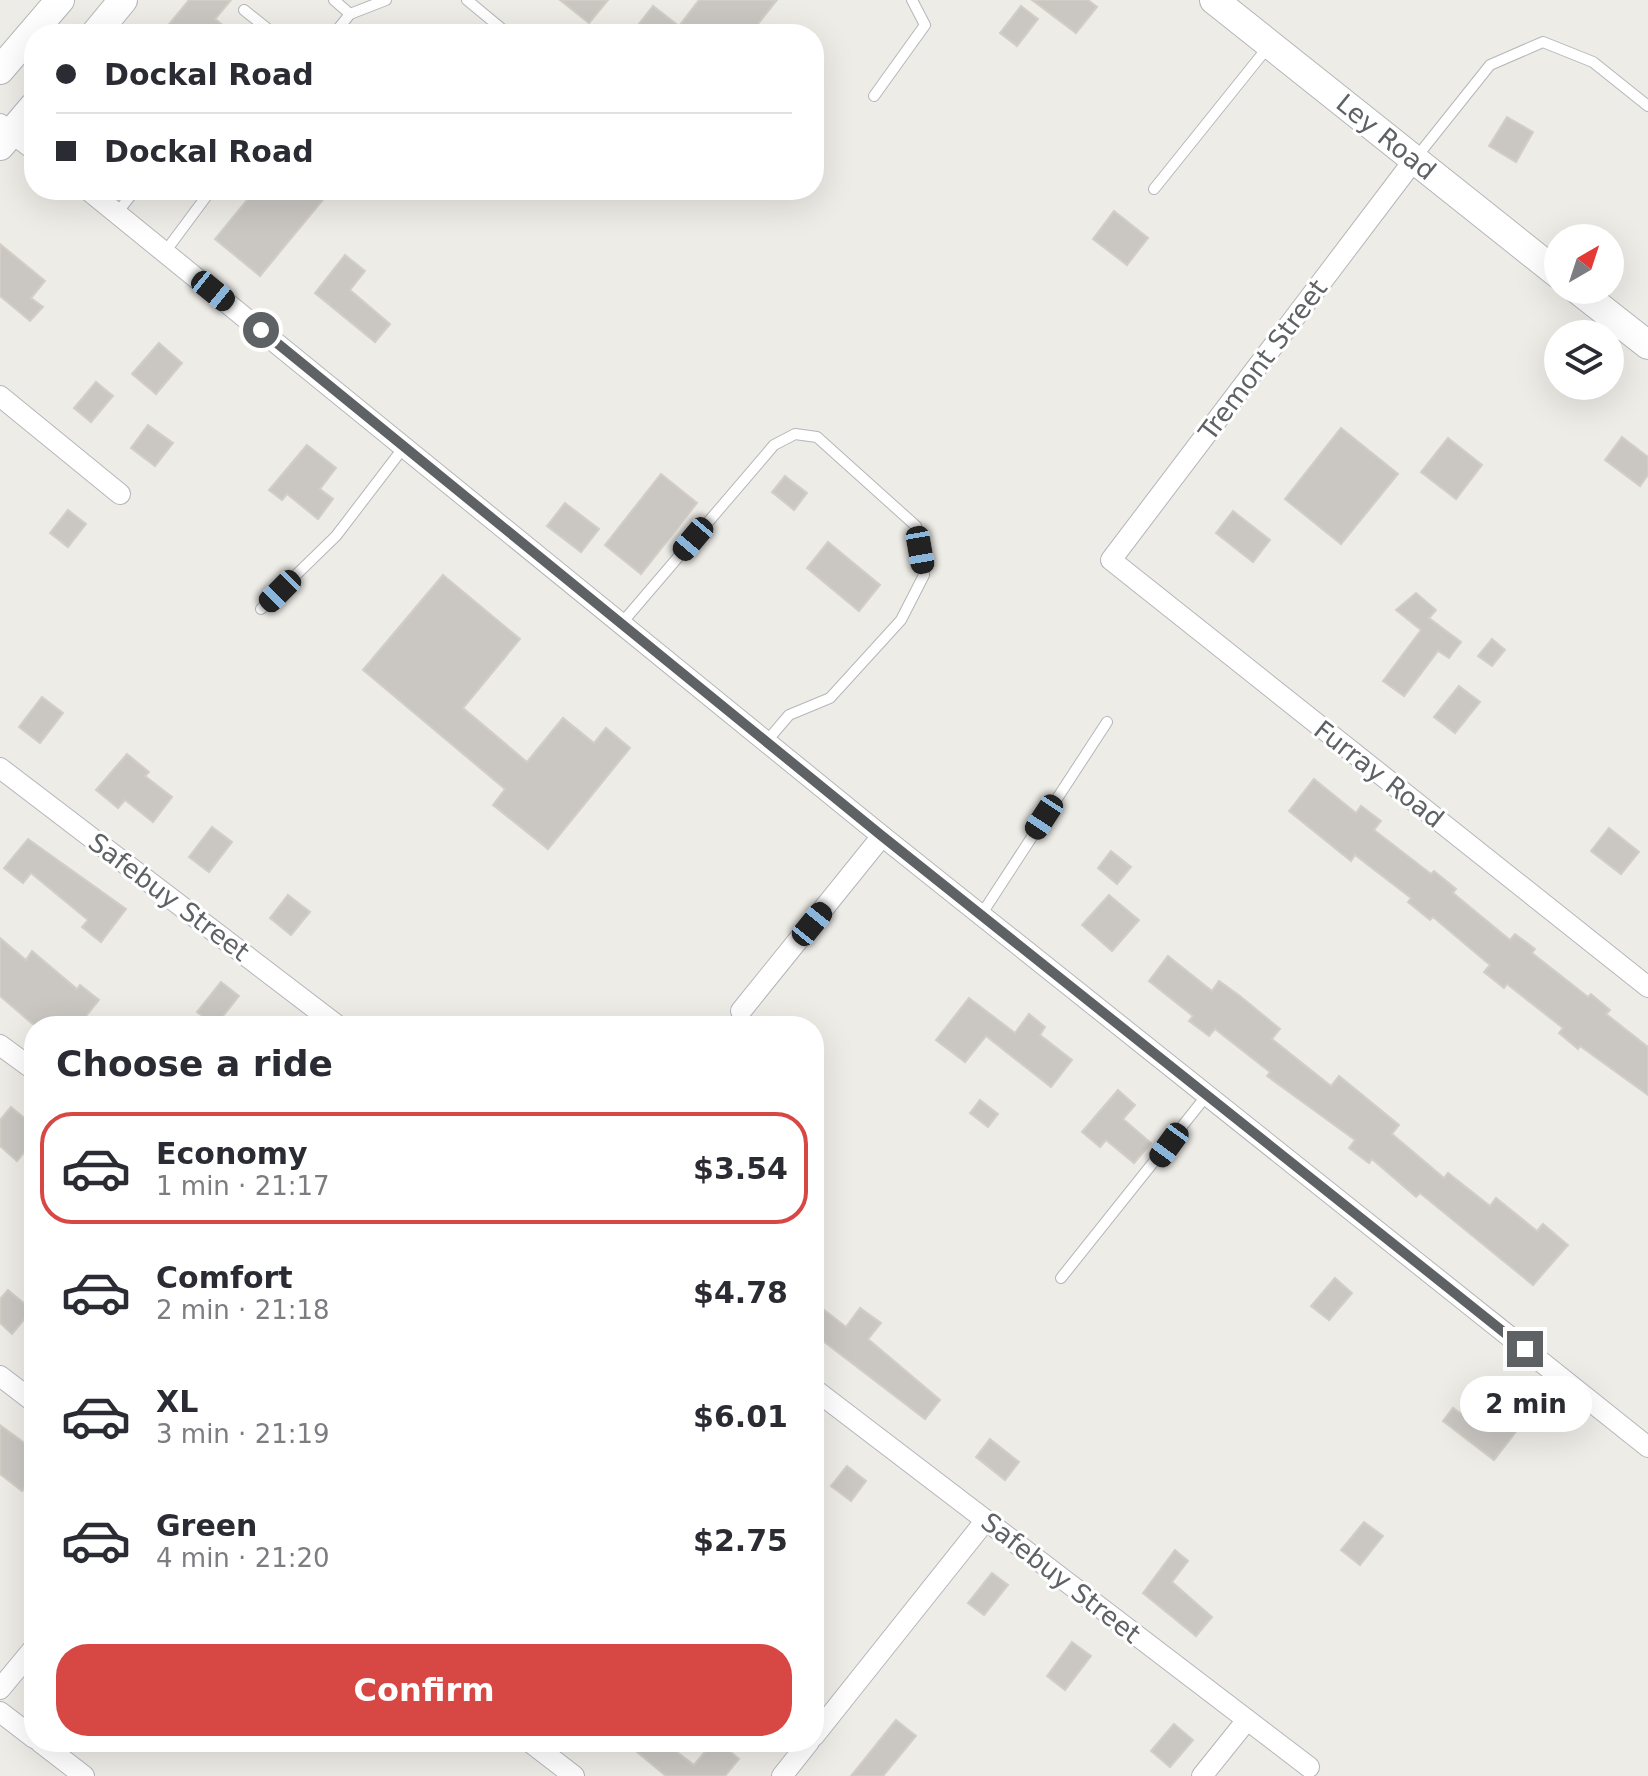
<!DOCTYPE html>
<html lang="en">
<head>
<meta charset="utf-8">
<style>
	:root { --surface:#fff; --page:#f2f2f3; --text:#2b2b33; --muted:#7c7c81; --line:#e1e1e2; --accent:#d74845 }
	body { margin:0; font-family:"DejaVu Sans",sans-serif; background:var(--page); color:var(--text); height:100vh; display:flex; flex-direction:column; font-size:30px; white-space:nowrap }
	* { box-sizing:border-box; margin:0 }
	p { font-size:26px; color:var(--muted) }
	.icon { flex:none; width:44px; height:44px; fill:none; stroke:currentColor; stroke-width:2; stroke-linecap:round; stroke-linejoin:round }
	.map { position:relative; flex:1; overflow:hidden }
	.drawer { position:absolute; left:24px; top:1016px; width:800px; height:736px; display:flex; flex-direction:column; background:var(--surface); border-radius:32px; box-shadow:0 8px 32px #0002 }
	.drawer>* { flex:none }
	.guide { position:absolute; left:24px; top:24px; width:800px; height:176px; border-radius:32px; box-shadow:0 8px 32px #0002; display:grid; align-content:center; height:176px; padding:0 32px; background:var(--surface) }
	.needle { width:52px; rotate:39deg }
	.controls { position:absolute; left:1544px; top:224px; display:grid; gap:16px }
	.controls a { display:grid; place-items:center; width:80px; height:80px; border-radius:50%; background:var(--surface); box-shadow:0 8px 32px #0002; font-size:40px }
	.end { position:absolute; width:36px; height:36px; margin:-18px; border:10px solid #5e6265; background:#fff; box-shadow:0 0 0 4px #fff }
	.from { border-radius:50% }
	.bubble { position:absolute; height:56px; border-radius:28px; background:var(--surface); box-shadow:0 8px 32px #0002; font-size:26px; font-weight:700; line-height:56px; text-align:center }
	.car { position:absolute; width:24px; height:48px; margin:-24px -12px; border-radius:10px; box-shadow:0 0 6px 2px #0007; background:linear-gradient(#222 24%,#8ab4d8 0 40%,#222 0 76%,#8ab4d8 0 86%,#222 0) }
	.guide b { display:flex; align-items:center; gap:28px; height:76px; font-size:30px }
	.guide b+b { border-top:2px solid var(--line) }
	.guide i { width:20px; height:20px; background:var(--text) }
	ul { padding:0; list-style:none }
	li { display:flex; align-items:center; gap:24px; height:112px; margin:0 16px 12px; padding:0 16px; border:4px solid transparent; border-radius:32px }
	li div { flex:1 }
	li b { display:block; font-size:30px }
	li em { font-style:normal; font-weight:700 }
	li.active { border-color:var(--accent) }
	li>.icon { width:72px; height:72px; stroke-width:1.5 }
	h2 { padding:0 32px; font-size:36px; line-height:96px }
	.cta { display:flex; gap:16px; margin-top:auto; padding:16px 32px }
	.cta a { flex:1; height:92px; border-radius:32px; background:var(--accent); color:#fff; font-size:32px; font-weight:700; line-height:92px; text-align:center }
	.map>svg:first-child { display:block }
	.building { fill:#cac7c3; stroke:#d3cec5; stroke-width:2 }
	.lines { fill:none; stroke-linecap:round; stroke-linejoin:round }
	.lane-casing { stroke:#b4b6ba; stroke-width:12 }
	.street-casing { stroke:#b4b6ba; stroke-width:22 }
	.secondary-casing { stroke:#b3b6b9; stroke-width:30 }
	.lane { stroke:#fff; stroke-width:10 }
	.street { stroke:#fff; stroke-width:20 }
	.secondary { stroke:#fff; stroke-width:28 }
	.route { stroke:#5e6265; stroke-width:10 }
	.labels { text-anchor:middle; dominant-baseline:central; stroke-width:6; stroke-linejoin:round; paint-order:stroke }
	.street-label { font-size:26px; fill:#5e6265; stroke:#fff }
</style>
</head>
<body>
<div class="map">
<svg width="1648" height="1776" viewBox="0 0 1648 1776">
	<rect width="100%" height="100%" fill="#eeece7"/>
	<g class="building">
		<path d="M189,0H231L215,19L234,34H161Z"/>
		<path d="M560,0H608L589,23Z"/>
		<path d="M699,0H777L750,34H631L653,6L679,26Z"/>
		<path d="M1032,0H1088L1097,7L1076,33Z"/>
		<path d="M1021,6L1038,19L1017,46L1000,33Z"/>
		<path d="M1507,117L1533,132L1516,162L1489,146Z"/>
		<path d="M237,190H331L260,276L215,239L248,199Z"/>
		<path d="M1114,211L1148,238L1127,265L1093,239Z"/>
		<path d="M0,244L45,281L31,298L43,307L30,321L0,296Z"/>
		<path d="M345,255L365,271L350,290L390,324L375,342L315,293Z"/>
		<path d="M159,343L182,363L156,394L132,374Z"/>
		<path d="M96,382L113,396L91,422L74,408Z"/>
		<path d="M148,425L173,443L155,466L131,448Z"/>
		<path d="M1341,428L1398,474L1341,544L1285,499Z"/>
		<path d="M1622,437L1648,457V475L1640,486L1605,460Z"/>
		<path d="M1448,438L1482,465L1456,499L1421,472Z"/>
		<path d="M307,445L336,468L320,489L333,499L318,519L287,494L282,500L269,490Z"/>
		<path d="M661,474L697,503L641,574L605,545Z"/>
		<path d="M785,476L807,493L794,510L772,492Z"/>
		<path d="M565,503L599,529L581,552L547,526Z"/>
		<path d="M68,510L86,524L68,547L50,533Z"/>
		<path d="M1233,511L1270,540L1253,562L1216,533Z"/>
		<path d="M828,542L880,585L859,611L807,568Z"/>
		<path d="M443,575L520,639L463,708L527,762L563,718L594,743L606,728L630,748L548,849L493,805L505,789L363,670Z"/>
		<path d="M1416,593L1436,610L1429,618L1461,642L1449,658L1438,651L1404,696L1383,681L1421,630L1396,610Z"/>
		<path d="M1492,639L1505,650L1492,666L1478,656Z"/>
		<path d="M1459,686L1480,702L1455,733L1434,717Z"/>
		<path d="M42,697L63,713L40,743L19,727Z"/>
		<path d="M127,754L149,772L145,776L172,797L153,822L125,800L118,808L96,790Z"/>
		<path d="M1314,779L1356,813L1361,806L1381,821L1374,830L1431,874L1434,871L1456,889L1453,893L1510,940L1515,934L1535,949L1532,953L1588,997L1591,994L1610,1010L1606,1014L1648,1047V1095L1580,1046L1578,1049L1559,1033L1563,1028L1507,984L1504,988L1484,972L1490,965L1433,917L1430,920L1408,902L1411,898L1355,855L1351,861L1289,811Z"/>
		<path d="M212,827L232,842L209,872L189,857Z"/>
		<path d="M1609,828L1639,852L1621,874L1591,851Z"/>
		<path d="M28,839L126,909L101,942L82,927L88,920L31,873L23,883L4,868Z"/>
		<path d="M1111,851L1131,867L1117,884L1098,868Z"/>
		<path d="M288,895L310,912L291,935L270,918Z"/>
		<path d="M1109,895L1139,920L1112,951L1082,925Z"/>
		<path d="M0,938L26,960L32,951L77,989L80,985L99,1000L78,1026H35L0,996Z"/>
		<path d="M1168,956L1212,991L1219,981L1240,996L1280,1029L1272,1039L1331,1086L1339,1076L1360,1093L1399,1125L1392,1134L1444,1178L1448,1173L1490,1206L1496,1198L1537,1231L1543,1224L1568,1245L1533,1285L1420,1193L1416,1197L1372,1159L1369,1163L1349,1148L1355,1140L1267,1076L1270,1072L1215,1029L1209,1036L1189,1021L1193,1016L1149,981Z"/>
		<path d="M221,982L239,996L215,1026L197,1012Z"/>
		<path d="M969,998L1015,1033L1029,1014L1045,1027L1040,1035L1072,1060L1051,1087L986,1036L965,1062L936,1040Z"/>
		<path d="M1118,1090L1135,1105L1123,1119L1151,1143L1134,1163L1106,1140L1100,1147L1082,1132Z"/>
		<path d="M980,1100L998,1114L988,1127L970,1113Z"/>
		<path d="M11,1107L34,1126V1141L17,1161L0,1146V1120Z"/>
		<path d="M1335,1278L1352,1293L1329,1320L1311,1306Z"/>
		<path d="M8,1290L32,1310L12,1334L0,1323V1299Z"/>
		<path d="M814,1302L846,1327L860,1308L881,1323L868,1339L940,1400L925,1419L814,1334Z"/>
		<path d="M1485,1397L1512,1418L1509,1422L1518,1429L1494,1460L1443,1421L1453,1408L1468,1419Z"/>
		<path d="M0,1425L34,1450V1474L22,1491L0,1474Z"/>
		<path d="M990,1439L1019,1462L1005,1480L976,1457Z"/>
		<path d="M847,1466L866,1481L851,1501L831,1486Z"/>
		<path d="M1364,1522L1383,1536L1360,1565L1341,1550Z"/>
		<path d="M1175,1550L1188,1561L1172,1582L1212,1617L1196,1636L1143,1593Z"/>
		<path d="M992,1573L1008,1585L984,1615L968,1603Z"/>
		<path d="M1072,1642L1091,1656L1065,1690L1047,1676Z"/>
		<path d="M896,1720L916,1736L883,1776H851Z"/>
		<path d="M1174,1724L1193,1740L1170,1767L1151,1751Z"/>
		<path d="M625,1742H664L694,1765L713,1742H718L739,1759L725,1776H666Z"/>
	</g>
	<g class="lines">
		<defs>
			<g id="lane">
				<path d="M467,0L508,34"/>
				<path d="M244,10L274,34"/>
				<path d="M350,14L386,0"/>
				<path d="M334,34L350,14L334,0"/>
				<path d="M874,96L925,25L912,0"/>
				<path d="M1415,159L1490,65L1543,42L1593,62L1648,106"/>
				<path d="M1154,189L1268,47"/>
				<path d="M117,213L135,190"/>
				<path d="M165,252L211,190"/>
				<path d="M261,609L336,536L404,447"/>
				<path d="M621,624L774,445L795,434L817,437L916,526L924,575L901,620L830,698L789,715L766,742"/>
				<path d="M981,915L1107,722"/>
				<path d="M1061,1278L1207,1095"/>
			</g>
			<g id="street">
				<path d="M0,124L34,150"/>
				<path d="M1414,160L1111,560L1648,987"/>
				<path d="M88,190L882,836L1648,1447"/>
				<path d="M0,396L120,494"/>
				<path d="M0,768L338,1026"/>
				<path d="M741,1011L882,836"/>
				<path d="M0,1045L34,1070"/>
				<path d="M0,1376L34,1402"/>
				<path d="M814,1389L1309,1767"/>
				<path d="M0,1689L34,1648"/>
				<path d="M0,1712L34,1738"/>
				<path d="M814,1736L986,1520"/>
				<path d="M40,1742L84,1776"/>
				<path d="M530,1742L574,1776"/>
				<path d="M782,1776L809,1742"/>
				<path d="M1202,1776L1247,1720"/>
			</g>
			<g id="secondary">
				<path d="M1214,0L1558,274"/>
				<path d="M95,34L123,0"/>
				<path d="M0,70L60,0"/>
				<path d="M0,146L34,106"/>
				<path d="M1578,290L1648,345"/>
			</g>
		</defs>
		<use href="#lane" class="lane-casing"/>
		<use href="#street" class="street-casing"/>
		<use href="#secondary" class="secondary-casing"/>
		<use href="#lane" class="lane"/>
		<use href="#street" class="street"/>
		<use href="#secondary" class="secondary"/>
	</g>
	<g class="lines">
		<path class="route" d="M261,330L882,836L1525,1349"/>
	</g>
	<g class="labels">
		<g class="street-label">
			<text transform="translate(1386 137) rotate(39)">Ley Road</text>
			<text transform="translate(1263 360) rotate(-53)">Tremont Street</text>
			<text transform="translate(1379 774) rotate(38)">Furray Road</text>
			<text transform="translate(169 897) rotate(37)">Safebuy Street</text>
			<text transform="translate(1061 1578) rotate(38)">Safebuy Street</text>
		</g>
	</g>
</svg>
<div class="controls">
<a><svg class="needle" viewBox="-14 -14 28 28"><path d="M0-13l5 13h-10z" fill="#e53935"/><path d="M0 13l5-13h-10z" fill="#7c7c81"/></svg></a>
<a><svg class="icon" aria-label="layers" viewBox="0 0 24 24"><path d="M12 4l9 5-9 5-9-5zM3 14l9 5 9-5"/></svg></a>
</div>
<i class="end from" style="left:261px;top:330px"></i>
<i class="end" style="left:1525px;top:1349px"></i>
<div class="bubble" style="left:1460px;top:1376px;width:132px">2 min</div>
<i class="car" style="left:213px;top:291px;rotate:129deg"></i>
<i class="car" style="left:693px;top:539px;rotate:220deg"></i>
<i class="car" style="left:920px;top:550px;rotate:170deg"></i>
<i class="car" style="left:280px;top:591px;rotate:225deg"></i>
<i class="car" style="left:1044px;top:817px;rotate:213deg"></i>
<i class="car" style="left:812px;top:924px;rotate:39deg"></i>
<i class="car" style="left:1169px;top:1145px;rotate:216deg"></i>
<div class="guide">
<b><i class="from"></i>Dockal Road</b>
<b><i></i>Dockal Road</b>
</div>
<section class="drawer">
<h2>Choose a ride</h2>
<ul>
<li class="active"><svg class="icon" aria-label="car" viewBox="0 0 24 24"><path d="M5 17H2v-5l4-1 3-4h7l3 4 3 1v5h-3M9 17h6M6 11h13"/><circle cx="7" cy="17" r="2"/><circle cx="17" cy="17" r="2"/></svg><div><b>Economy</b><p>1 min · 21:17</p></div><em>$3.54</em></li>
<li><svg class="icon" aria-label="car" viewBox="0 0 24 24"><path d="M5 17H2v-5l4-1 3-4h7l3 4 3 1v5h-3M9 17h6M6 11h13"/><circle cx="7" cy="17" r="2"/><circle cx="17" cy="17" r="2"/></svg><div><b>Comfort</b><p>2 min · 21:18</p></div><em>$4.78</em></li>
<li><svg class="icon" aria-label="car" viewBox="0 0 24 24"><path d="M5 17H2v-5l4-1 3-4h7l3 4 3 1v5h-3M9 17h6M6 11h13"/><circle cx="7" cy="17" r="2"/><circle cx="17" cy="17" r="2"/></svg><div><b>XL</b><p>3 min · 21:19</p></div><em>$6.01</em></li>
<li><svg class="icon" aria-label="car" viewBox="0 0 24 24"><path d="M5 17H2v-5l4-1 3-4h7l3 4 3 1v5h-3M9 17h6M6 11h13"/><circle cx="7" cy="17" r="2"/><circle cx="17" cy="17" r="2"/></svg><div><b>Green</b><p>4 min · 21:20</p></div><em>$2.75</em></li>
</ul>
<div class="cta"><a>Confirm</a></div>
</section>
</div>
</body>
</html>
